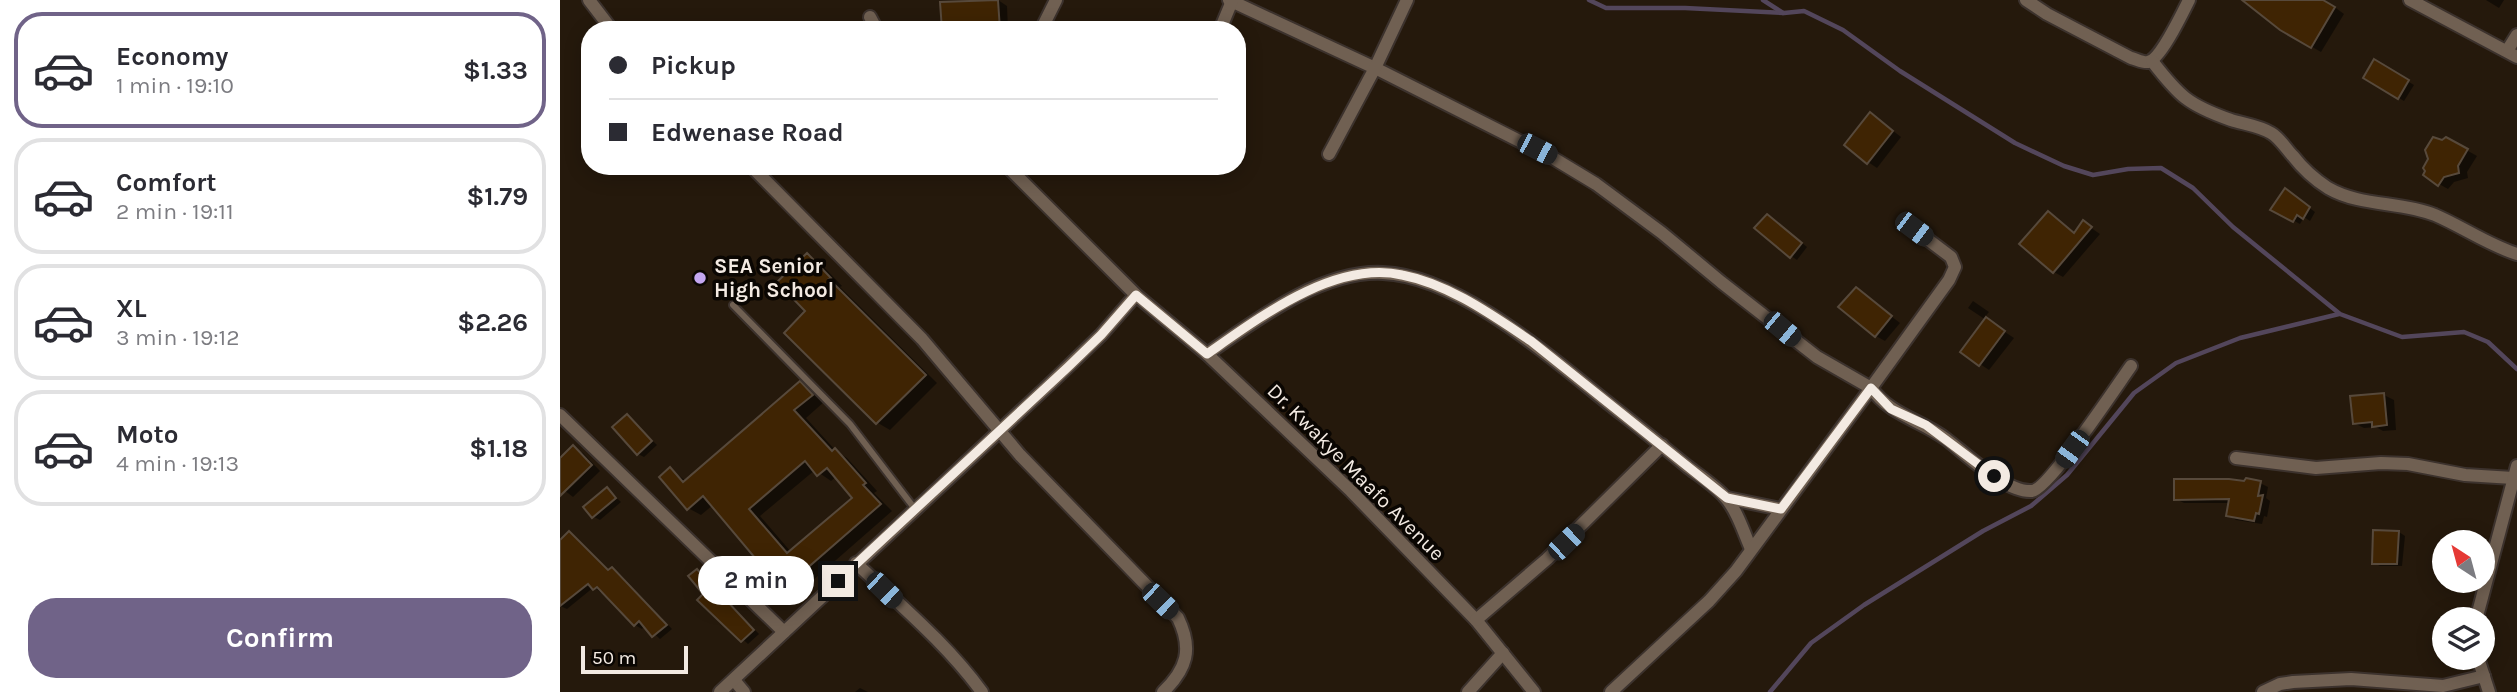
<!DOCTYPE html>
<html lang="en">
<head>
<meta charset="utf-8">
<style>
	:root { --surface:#fff; --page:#f7f7f7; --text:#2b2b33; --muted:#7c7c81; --line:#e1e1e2; --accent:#706388 }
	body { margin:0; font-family:Karla,sans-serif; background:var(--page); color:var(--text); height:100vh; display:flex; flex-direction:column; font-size:26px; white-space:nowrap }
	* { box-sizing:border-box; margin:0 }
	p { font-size:23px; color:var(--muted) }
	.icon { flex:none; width:38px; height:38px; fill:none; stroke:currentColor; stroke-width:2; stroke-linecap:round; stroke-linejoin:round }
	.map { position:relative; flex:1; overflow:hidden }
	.details { display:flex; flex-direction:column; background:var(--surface); width:560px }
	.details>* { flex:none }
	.hud { position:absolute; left:21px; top:21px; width:665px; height:154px; border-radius:28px; box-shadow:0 4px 18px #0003; display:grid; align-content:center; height:154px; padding:0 28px; background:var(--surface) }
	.needle { width:46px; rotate:324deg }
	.tools { position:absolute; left:1872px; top:530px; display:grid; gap:14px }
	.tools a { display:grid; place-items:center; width:63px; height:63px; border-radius:50%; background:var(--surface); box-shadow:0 4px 18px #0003; font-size:35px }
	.scale { position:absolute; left:21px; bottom:18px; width:107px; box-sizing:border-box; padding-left:7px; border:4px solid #f3eae2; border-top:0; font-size:19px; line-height:24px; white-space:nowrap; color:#f3eae2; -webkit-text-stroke:5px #0a0602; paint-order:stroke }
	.end { position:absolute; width:32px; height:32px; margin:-16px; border:9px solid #f3eae2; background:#111; box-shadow:0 0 0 4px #111 }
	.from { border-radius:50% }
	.bubble { position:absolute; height:49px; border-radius:24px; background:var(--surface); box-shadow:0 4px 18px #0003; font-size:23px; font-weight:700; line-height:49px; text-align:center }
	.car { position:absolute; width:21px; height:42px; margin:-21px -10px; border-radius:9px; box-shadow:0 0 5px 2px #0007; background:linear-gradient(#222 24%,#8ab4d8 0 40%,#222 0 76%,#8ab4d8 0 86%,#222 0) }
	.hud b { display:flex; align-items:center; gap:24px; height:66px; font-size:26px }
	.hud b+b { border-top:2px solid var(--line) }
	.hud i { width:18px; height:18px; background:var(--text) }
	ul { padding:12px 0 0; list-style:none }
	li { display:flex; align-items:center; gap:21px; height:116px; margin:0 14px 10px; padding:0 14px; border:4px solid var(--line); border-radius:28px }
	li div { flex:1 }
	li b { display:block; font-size:26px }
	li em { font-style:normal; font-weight:700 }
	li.active { border-color:var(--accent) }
	li>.icon { width:63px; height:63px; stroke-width:1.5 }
	.cta { display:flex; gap:14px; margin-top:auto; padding:14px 28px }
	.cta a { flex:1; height:80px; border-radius:28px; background:var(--accent); color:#fff; font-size:28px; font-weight:700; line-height:80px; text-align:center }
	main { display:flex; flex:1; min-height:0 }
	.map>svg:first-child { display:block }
	.shadow { fill:#0007; fill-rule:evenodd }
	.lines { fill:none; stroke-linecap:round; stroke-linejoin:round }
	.stream { stroke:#53465b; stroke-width:4.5 }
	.building { fill:#3f2403; stroke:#57493b; stroke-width:2; fill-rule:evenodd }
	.service-casing { stroke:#3c322d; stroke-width:10 }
	.minor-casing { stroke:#3c322d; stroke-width:16 }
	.service { stroke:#706052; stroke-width:6 }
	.minor { stroke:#706052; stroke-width:12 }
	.route { stroke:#f3eae2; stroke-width:9 }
	.poi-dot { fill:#c4a7f1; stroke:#0a0602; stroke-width:2.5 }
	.labels { text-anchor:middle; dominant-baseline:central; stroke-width:7; stroke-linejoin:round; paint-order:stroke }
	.poi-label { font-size:21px; font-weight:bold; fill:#f3eae2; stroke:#0a0602; text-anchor:start }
	.street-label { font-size:21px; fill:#f3eae2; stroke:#0a0602 }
</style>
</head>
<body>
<main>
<section class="details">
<ul>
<li class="active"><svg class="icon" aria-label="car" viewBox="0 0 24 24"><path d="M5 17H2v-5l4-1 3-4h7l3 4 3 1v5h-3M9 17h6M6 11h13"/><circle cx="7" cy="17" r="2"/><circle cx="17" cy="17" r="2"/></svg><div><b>Economy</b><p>1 min · 19:10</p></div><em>$1.33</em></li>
<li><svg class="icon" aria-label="car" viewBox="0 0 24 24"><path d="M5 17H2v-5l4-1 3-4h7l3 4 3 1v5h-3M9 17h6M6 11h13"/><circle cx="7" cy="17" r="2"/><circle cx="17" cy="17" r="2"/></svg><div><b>Comfort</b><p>2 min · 19:11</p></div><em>$1.79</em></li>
<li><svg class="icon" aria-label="car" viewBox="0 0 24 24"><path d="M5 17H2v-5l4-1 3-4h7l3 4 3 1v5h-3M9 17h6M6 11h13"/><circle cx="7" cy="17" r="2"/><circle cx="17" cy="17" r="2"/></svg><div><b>XL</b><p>3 min · 19:12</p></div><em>$2.26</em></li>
<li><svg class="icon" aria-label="car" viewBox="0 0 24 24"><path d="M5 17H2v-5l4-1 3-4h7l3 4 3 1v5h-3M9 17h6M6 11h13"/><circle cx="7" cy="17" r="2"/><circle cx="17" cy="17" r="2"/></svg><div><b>Moto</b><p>4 min · 19:13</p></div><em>$1.18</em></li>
</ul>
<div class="cta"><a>Confirm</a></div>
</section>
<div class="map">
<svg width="1957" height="692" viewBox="0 0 1957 692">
	<rect width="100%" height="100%" fill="#25190c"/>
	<g class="shadow">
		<path d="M438,0L447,6L448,30H383Z"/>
		<path d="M1685,0H1765L1784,14L1761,52L1721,29Z"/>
		<path d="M1926,0H1944L1939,8Z"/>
		<path d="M1815,62L1854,85L1844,101L1805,78Z"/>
		<path d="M1319,120L1341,137L1317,168L1308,162Z"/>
		<path d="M1887,139L1917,156L1907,172L1908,178L1894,182L1888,189L1879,184L1882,142Z"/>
		<path d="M1725,190L1755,212L1750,221L1744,217L1740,224L1712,209Z"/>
		<path d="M1488,213L1516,234L1524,223L1540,234L1503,277L1494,272Z"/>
		<path d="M1213,219L1247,247L1237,260L1231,256Z"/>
		<path d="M247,256L260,263L282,286L280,287L377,383L330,430L318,423L226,333L248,311Z"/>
		<path d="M1296,289L1340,323L1325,341L1316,336Z"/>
		<path d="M1413,301L1429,312L1424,318L1454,338L1429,370L1402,352L1426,320L1408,308Z"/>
		<path d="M240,383L253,390L264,402L246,418L277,452L287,458L317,491L314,493L332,511L235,596L223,588L153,505L141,515L128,508L110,469L126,481ZM255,470L271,481L276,477L294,498L231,552L200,516Z"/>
		<path d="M1824,395L1834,400L1836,430L1823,431L1816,427L1804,428L1794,423Z"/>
		<path d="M67,416L97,445L84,457L78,454Z"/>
		<path d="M13,448L23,453L40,471L13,497L0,487V460Z"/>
		<path d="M1700,483L1708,487L1706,498L1710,501L1707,517L1704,516L1702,524L1676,520L1668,515L1670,503H1624L1616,499Z"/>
		<path d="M47,489L61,502L40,520L34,517Z"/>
		<path d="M1839,532L1845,536L1842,566H1820L1814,563Z"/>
		<path d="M9,533L50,571L52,569L59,573L112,629L100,639L85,625L82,629L75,625L43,591L41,593L34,587L7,609L0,606V542Z"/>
		<path d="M137,571L199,634L188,644L140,600L146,594Z"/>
		<path d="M300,688L308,692H295Z"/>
	</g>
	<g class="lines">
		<g class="stream">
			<path d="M1029,0L1046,8H1125L1224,13L1244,11L1283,30L1340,71L1455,143L1504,166L1533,175L1568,169L1601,168L1633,188L1673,227L1780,314L1842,337L1904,332L1928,342L1957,369"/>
			<path d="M1203,0L1223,13"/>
			<path d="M1210,692L1251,643L1304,605L1423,531L1471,506L1507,475L1574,393L1616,363L1680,338L1779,314"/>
		</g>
	</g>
	<g class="building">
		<path d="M438,0L440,30H382L380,2Z"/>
		<path d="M1682,0H1763L1775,7L1751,48L1720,30Z"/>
		<path d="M1814,59L1849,80L1838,99L1803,78Z"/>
		<path d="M1310,112L1333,131L1307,164L1284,145Z"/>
		<path d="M1873,137L1882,140L1886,137L1908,149L1898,166L1899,173L1884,177L1878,186L1863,175L1865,171L1863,168L1868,159L1865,150Z"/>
		<path d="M1725,188L1750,207L1743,219L1737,215L1733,222L1710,210Z"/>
		<path d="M1488,211L1514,233L1523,220L1532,227L1493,273L1459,244Z"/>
		<path d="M1207,214L1242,243L1230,258L1194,228Z"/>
		<path d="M247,253L271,278L269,279L366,375L316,424L224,333L245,311L217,282Z"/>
		<path d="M1296,287L1332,316L1315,337L1278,307Z"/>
		<path d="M1426,317L1445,331L1419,366L1400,352Z"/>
		<path d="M240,381L253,395L234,410L272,451L275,448L306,483L303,485L321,504L222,590L143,496L127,510L99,477L110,467L123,482ZM245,461L257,476L267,468L292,498L227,553L189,509Z"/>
		<path d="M1824,393L1827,425L1812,427V422L1793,424L1790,396Z"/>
		<path d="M67,414L92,441L77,455L52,427Z"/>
		<path d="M13,445L32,465L0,496V458Z"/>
		<path d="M1686,478L1701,481L1698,496L1703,495L1699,514L1696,513L1694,521L1666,516L1669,499L1614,500V479H1669L1684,481Z"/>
		<path d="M47,487L56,498L32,518L23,507Z"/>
		<path d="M1813,530L1839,531L1837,564H1812Z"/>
		<path d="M9,531L48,570L52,567L107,625L92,637L79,621L74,626L37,587L33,590L28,584L0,606V540Z"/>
		<path d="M137,569L165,602L167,601L194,630L181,642L137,600L143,594L128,576Z"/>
	</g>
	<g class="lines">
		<defs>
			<path id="service" d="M173,305L290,424L355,509"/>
			<g id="minor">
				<path d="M29,0L52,30"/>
				<path d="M669,0L815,68L993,158L1036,184L1102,233L1161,282L1257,357L1311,388L1389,280L1395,267L1391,257L1354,229"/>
				<path d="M1466,0L1487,14L1571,58C1576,59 1583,63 1588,62C1600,60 1623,12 1629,0"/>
				<path d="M1850,0L1957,57"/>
				<path d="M310,17L317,30"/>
				<path d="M481,30L496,0"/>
				<path d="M660,30L672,1"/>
				<path d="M1947,51L1957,35"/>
				<path d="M1592,61C1619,96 1628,105 1671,120C1684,124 1700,126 1711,133C1720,138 1726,149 1733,156C1743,169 1754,179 1768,188C1801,207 1840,201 1875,215C1903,227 1928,245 1957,254"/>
				<path d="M769,154L815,68L847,0"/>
				<path d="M191,166L362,339L460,455L618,618C633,649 627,669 603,692"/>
				<path d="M447,166L576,295L647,354L791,491L916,620L974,692"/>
				<path d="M647,354C696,320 761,270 823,273C903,276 1000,366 1062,414C1084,431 1106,449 1128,467C1140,476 1155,486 1165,497C1177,510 1184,533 1191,549"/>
				<path d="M0,415L224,632"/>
				<path d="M1676,458L1756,468L1821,463L1848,464L1905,475L1953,478"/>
				<path d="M1167,498L1221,509"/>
				<path d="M296,563C340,605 386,643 422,692"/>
				<path d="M916,620L987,559L1102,445"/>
				<path d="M1916,620L1957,466"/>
				<path d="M1918,658L1929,692"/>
				<path d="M174,680L184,692"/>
				<path d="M160,692L492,382L541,335L576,295"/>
				<path d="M908,692L943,653"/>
				<path d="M1051,692L1149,601L1176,571L1311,388C1330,415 1361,420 1386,439C1406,454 1446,493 1472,491C1488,490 1558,384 1571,366"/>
				<path d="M1703,692L1720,684L1733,682L1791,679L1883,686L1924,676"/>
			</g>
		</defs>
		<use href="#service" class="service-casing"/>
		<use href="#minor" class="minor-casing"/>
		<use href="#service" class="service"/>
		<use href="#minor" class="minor"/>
	</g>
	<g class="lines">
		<path class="route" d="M278,581L508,367L541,335L576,295L647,354C700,317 775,260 842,275C889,284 932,315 971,341L1167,498L1221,509L1311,388L1331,409L1366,425L1434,476"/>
	</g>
	<circle class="poi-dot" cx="140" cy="278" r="7"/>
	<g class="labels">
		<g class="poi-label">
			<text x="154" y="266">SEA Senior<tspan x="154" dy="24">High School</tspan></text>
		</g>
		<g class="street-label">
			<text transform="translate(796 472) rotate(45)">Dr. Kwakye Maafo Avenue</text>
		</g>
	</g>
</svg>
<div class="tools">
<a><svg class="needle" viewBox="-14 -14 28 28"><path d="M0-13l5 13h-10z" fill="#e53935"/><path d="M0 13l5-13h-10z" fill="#7c7c81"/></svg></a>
<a><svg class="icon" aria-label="layers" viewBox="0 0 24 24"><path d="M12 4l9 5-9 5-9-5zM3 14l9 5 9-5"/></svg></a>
</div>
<div class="scale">50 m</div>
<i class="end from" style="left:1434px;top:476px"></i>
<i class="end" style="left:278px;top:581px"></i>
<div class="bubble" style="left:138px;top:556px;width:116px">2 min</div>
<i class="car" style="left:977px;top:149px;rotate:117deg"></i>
<i class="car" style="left:1354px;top:229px;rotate:127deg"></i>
<i class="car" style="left:1222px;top:329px;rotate:130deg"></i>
<i class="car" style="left:1512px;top:449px;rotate:216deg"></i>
<i class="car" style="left:1006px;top:542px;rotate:46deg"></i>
<i class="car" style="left:324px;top:590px;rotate:134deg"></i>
<i class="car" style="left:600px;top:601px;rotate:134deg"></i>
<div class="hud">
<b><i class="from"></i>Pickup</b>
<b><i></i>Edwenase Road</b>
</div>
</div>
</main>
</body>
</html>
